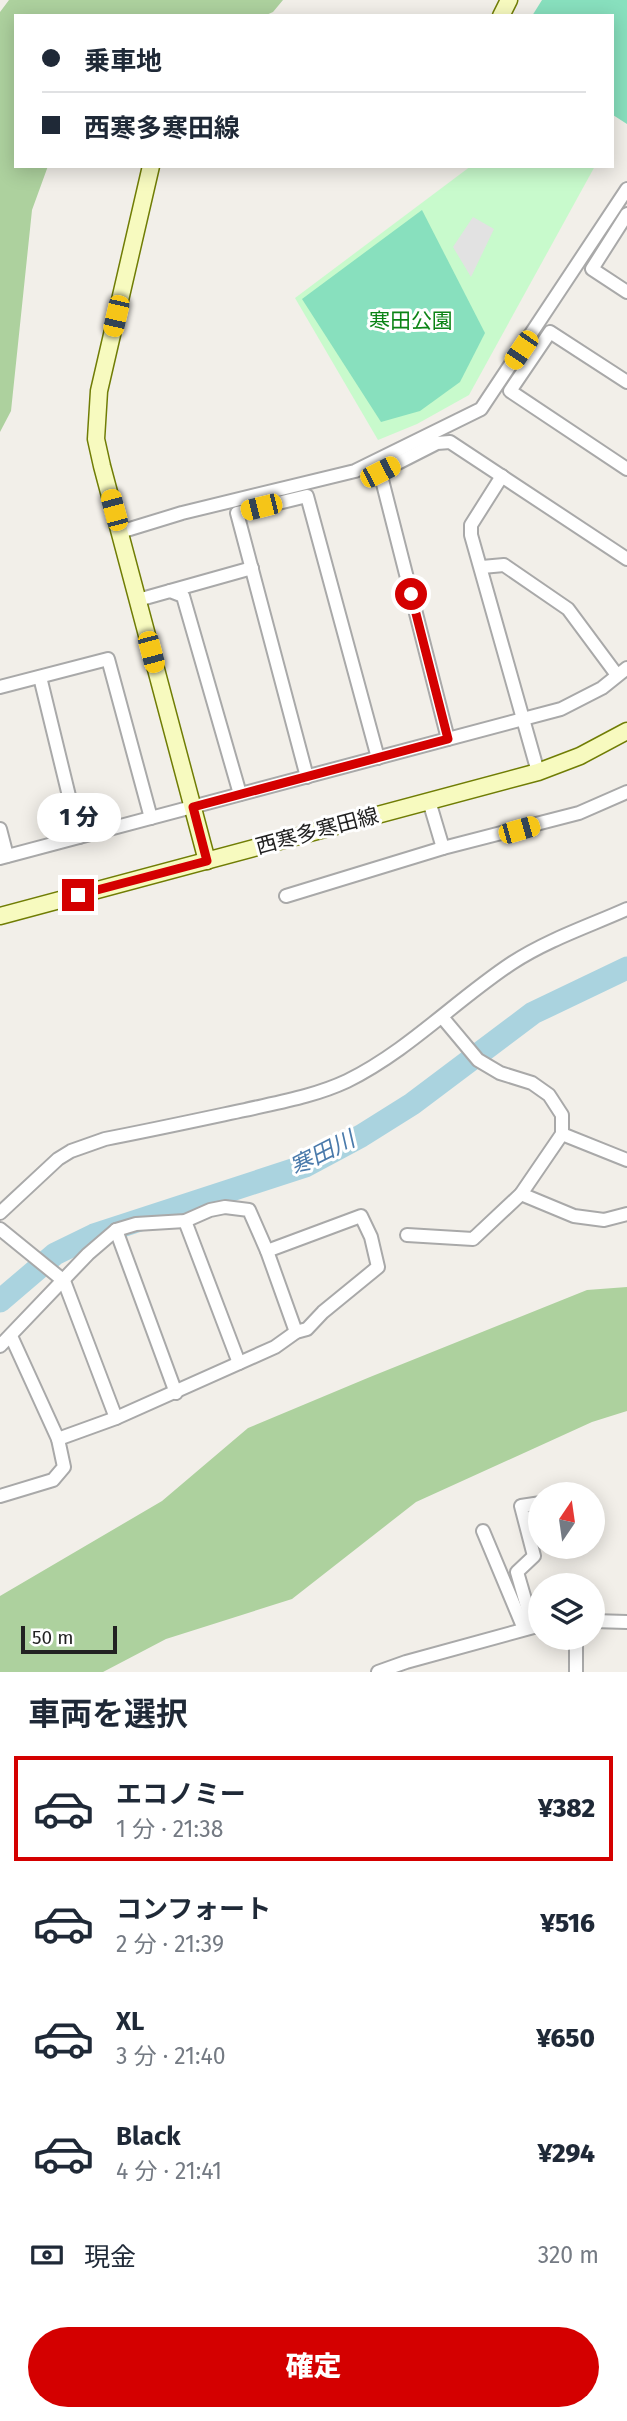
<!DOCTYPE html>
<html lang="ja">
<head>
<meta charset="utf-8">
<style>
	:root { --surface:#fff; --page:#f2f2f3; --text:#1f2937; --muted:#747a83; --line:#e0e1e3; --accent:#d40000 }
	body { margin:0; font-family:"Fira Sans","Noto Sans JP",sans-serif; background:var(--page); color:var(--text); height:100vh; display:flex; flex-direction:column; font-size:26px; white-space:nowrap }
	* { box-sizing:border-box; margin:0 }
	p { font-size:23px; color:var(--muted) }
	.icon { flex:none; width:38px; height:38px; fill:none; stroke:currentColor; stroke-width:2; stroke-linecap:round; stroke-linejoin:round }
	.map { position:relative; height:1672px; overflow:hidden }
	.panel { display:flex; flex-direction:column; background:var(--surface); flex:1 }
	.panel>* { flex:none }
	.top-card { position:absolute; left:14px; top:14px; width:600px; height:154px; border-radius:0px; box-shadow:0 4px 18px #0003; display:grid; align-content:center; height:154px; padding:0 28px; background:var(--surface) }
	.needle { width:46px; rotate:13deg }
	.controls { position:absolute; left:528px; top:1482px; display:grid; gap:14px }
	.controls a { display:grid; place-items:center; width:77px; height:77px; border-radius:50%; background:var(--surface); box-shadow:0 4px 18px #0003; font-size:35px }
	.scale { position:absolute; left:21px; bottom:18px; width:96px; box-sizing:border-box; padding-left:7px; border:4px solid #222; border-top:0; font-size:19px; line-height:24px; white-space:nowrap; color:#222; -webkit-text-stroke:5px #fff; paint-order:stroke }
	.end { position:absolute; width:32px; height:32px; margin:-16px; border:9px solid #d40000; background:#fff; box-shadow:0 0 0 4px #fff }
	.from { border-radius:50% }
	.bubble { position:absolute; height:49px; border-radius:24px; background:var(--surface); box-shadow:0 4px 18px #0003; font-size:23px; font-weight:800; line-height:49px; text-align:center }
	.car { position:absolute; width:21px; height:42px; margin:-21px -10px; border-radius:9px; box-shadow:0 0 5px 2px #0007; background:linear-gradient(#f5c518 24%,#345 0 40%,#f5c518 0 76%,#345 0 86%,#f5c518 0) }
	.top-card b { display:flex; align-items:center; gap:24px; height:66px; font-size:26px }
	.top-card b+b { border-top:2px solid var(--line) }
	.top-card i { width:18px; height:18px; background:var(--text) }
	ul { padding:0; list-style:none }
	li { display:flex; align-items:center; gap:21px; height:105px; margin:0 14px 10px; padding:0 14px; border:4px solid transparent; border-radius:0px }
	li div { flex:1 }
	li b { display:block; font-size:26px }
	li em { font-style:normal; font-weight:800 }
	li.current { border-color:var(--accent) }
	li>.icon { width:63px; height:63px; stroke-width:1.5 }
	h2 { padding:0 28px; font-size:32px; line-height:84px }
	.pay { display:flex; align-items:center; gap:18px; height:77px; padding:0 28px; font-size:26px }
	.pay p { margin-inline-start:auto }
	.primary-button { display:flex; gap:14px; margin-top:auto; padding:14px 28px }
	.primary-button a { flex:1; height:80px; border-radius:42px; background:var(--accent); color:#fff; font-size:28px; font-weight:800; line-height:80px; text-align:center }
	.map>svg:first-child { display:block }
	.forest { fill:#add19e }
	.park { fill:#c8facc }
	.pitch { fill:#88e0be }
	.parking { fill:#e2e2e2 }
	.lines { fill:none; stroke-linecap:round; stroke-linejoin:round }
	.river { stroke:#aad3df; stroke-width:23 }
	.street-casing { stroke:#a9a9a9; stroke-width:16 }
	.secondary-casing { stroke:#707d05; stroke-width:19 }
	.street { stroke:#fff; stroke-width:12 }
	.secondary { stroke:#f7fabf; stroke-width:16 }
	.route { stroke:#d40000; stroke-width:9 }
	.labels { text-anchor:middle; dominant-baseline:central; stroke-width:6; stroke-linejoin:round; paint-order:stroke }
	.park-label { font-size:21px; fill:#0c8416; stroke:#fff }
	.street-label { font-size:21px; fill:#222; stroke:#fff }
	.water-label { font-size:23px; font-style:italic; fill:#4a7aab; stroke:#fff }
</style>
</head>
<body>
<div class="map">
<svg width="627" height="1672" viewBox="0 0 627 1672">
	<rect width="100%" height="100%" fill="#f2efe9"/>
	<g class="forest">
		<path d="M9,0H283L273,12L264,16H16V166H48L32,210L11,411L0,432V12Z"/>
		<path d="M627,1287V1411L592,1422L416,1502L292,1599L166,1639L103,1672H0V1596L162,1501L248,1428L370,1377L587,1290Z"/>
	</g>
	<path class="park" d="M471,166H595L469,395L417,424L378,440L295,298Z"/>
	<g class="pitch">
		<path d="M542,0H627V124L613,115L612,16H532Z"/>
		<path d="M422,210L485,333L460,382L420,411L381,422L302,299Z"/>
	</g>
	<path class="parking" d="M473,217L494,229L471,277L453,247Z"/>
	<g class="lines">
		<path class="river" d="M0,1301L55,1254L94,1235L305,1166L361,1136L412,1104L533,1013L627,968"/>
		<defs>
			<g id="street">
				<path d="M627,214L592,269L627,292"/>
				<path d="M627,382L550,332L510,391L627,469"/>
				<path d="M502,476L471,525V535L538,772"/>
				<path d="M120,532L182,513L355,471L481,409L627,189"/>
				<path d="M482,567L504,565L568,609L617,675"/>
				<path d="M170,591L252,568"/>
				<path d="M138,600L170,591L183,596L240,794"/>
				<path d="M40,677L79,837"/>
				<path d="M0,687L108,659L151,818"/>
				<path d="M448,739L380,472L437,443L450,442L627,559"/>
				<path d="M307,777L237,513L307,496L378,758"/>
				<path d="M429,801L443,848"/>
				<path d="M0,829L7,856"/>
				<path d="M0,858L561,709L602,688L627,668"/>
				<path d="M286,896L443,848L579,813L627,792"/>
				<path d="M562,1134L627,1160"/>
				<path d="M521,1194L574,1216L604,1220L627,1214"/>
				<path d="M0,1213L58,1159L71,1151L105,1139C152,1130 198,1120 245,1110C280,1102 315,1096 347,1081C408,1051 456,1000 512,963C547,940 589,926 627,909"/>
				<path d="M185,1221L239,1363"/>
				<path d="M0,1229L64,1281L116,1418"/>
				<path d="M116,1230L176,1393"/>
				<path d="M407,1235L473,1239L521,1194L562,1134V1115L549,1095L532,1083L500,1073L478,1060L442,1017"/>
				<path d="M11,1336L58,1439"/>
				<path d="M0,1346L88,1254L116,1230L136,1224L185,1221L210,1210L225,1207L249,1210L267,1251L296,1332"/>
				<path d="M0,1496L53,1480L64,1467L58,1439L116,1418L275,1347L296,1332L307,1329L323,1312L378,1267L371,1237L361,1216L267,1251"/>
				<path d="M483,1531L524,1629"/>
				<path d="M593,1621L627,1622"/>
				<path d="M533,1627L517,1572L534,1556L521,1506L541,1503"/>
				<path d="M576,1638V1672"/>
				<path d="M378,1672L406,1662L541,1625"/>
			</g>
			<g id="secondary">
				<path d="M501,16L509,0"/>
				<path d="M151,166L99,391L96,439L102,466L207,861"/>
				<path d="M0,916L538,772L580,756L627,731"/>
			</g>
		</defs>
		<use href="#street" class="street-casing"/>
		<use href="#secondary" class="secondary-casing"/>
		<use href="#street" class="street"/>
		<use href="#secondary" class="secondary"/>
	</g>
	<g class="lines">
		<path class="route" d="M78,895L207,861L193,807L448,739L411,594"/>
	</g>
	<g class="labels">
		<g class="park-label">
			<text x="411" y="321">寒田公園</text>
		</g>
		<g class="street-label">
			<text transform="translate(317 831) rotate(-15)">西寒多寒田線</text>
		</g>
		<g class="water-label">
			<text transform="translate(322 1153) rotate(-27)">寒田川</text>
		</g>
	</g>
</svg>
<div class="controls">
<a><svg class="needle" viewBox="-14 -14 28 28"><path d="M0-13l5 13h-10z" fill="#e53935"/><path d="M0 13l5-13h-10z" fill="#747a83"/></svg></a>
<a><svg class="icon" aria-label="layers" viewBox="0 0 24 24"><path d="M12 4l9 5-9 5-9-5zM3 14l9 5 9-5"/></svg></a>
</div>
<div class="scale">50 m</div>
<i class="end from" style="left:411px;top:594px"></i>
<i class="end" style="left:78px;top:895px"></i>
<div class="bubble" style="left:37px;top:793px;width:84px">1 分</div>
<i class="car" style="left:116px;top:316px;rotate:193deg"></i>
<i class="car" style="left:521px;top:350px;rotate:214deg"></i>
<i class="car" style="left:380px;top:472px;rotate:63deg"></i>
<i class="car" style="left:261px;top:507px;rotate:256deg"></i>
<i class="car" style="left:114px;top:510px;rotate:345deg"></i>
<i class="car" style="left:151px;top:652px;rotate:165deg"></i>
<i class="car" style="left:519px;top:830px;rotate:74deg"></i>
<div class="top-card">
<b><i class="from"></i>乗車地</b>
<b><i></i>西寒多寒田線</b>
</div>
</div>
<section class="panel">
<h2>車両を選択</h2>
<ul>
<li class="current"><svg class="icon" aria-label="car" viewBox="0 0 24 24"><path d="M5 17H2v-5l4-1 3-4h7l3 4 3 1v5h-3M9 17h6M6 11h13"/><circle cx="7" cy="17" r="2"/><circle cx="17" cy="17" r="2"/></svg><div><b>エコノミー</b><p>1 分 · 21:38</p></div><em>¥382</em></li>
<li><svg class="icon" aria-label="car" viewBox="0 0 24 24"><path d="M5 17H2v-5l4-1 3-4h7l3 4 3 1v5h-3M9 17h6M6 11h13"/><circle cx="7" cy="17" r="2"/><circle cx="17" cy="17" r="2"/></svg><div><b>コンフォート</b><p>2 分 · 21:39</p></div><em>¥516</em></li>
<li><svg class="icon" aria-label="car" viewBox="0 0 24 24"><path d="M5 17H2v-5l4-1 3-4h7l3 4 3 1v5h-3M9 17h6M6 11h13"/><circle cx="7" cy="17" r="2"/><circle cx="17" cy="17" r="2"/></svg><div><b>XL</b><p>3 分 · 21:40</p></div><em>¥650</em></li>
<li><svg class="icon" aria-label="car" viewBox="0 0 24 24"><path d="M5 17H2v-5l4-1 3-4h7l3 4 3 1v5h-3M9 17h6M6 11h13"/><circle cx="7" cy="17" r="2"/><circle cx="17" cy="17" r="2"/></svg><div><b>Black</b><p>4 分 · 21:41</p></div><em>¥294</em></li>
</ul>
<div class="pay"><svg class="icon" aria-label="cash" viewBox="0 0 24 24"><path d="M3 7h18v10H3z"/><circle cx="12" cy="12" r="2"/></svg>現金<p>320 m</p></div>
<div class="primary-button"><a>確定</a></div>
</section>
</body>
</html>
